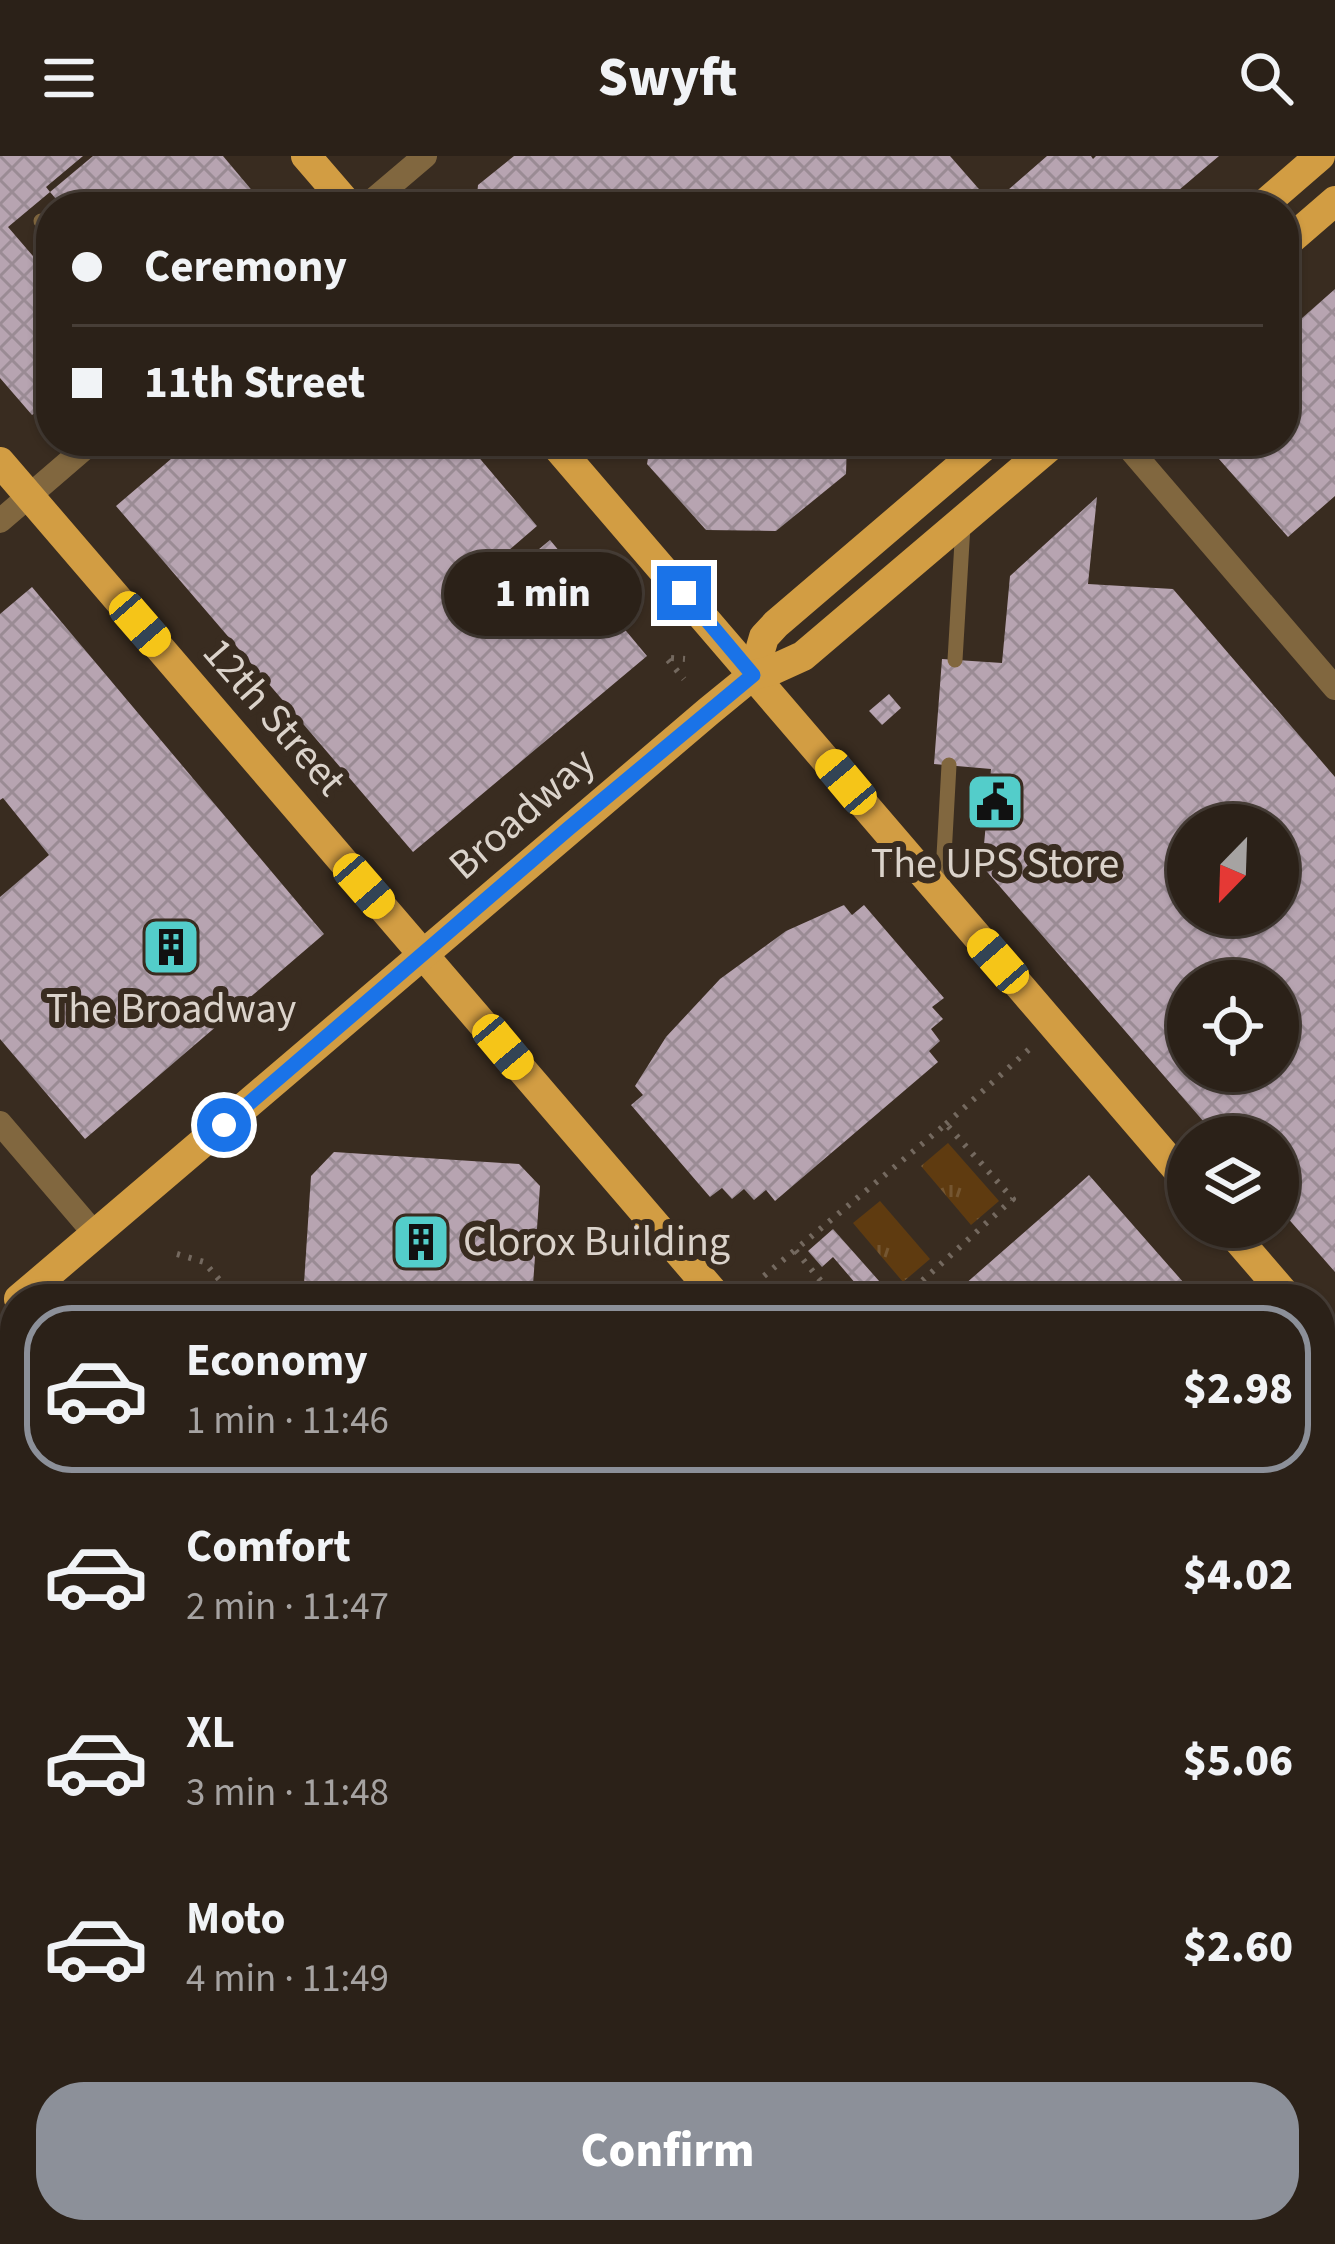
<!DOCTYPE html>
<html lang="en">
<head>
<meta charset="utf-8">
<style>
	:root { --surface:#2b2118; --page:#372e25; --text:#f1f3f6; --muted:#a6a3a2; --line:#473e37; --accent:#8c9099 }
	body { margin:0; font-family:"Source Sans 3",sans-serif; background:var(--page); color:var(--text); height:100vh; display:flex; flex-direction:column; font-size:45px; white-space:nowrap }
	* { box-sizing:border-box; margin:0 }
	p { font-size:39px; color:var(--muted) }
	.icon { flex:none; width:66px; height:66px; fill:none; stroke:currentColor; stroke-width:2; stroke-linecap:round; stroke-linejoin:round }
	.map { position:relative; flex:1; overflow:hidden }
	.side { position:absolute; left:0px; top:1128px; width:1335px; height:960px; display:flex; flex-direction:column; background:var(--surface); border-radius:48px 48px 0 0; box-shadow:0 3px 9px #0004,0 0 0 3px var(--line) }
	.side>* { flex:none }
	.guide { position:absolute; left:36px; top:36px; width:1263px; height:264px; border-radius:48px; box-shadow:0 3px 9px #0004,0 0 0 3px var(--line); display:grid; align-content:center; height:264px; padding:0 36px; background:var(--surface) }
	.needle { width:78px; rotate:203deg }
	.buttons { position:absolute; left:1167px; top:648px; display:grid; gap:24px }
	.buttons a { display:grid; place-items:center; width:132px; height:132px; border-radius:50%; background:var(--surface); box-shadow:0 3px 9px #0004,0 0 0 3px var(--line); font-size:60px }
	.end { position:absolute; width:54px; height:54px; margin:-27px; border:15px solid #1a73e8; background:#fff; box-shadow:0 0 0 6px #fff }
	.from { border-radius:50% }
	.bubble { position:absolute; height:84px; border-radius:42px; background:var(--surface); box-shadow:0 3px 9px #0004,0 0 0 3px var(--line); font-size:39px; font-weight:800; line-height:84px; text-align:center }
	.car { position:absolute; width:36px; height:72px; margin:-36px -18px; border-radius:15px; box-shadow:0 0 9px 3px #0007; background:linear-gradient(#f5c518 24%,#345 0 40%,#f5c518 0 76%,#345 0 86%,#f5c518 0) }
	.guide b { display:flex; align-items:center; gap:42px; height:114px; font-size:45px }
	.guide b+b { border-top:3px solid var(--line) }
	.guide i { width:30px; height:30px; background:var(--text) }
	ul { padding:21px 0 0; list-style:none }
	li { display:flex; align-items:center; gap:36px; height:168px; margin:0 24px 18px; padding:0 12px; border:6px solid transparent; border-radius:48px }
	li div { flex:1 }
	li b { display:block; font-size:45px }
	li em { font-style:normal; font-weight:800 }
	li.selected { border-color:var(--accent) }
	li>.icon { width:108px; height:108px; stroke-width:1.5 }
	.cta { display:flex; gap:24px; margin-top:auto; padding:24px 36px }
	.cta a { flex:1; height:138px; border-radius:48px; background:var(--accent); color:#fff; font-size:48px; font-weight:800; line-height:138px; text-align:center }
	header { display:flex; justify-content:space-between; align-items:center; height:156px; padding:0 36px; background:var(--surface); font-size:54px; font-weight:800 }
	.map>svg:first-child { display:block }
	.grass { fill:url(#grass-tufts) }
	.park { fill:#5f3b10 }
	.building { fill:url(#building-cross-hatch); fill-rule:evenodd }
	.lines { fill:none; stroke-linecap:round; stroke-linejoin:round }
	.path { stroke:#74695f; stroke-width:6; stroke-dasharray:3 9; stroke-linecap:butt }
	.service { stroke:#81673f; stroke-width:15 }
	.pedestrian { stroke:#81673f; stroke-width:21 }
	.minor { stroke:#81673f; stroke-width:24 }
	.secondary { stroke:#af8643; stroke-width:24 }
	.primary { stroke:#d29d43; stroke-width:30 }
	.route { stroke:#1a73e8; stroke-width:15 }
	.labels { text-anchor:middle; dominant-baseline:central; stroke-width:12; stroke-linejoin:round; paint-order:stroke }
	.street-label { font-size:42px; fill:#dbd3cb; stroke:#392c20 }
	.poi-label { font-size:42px; fill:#dbd3cb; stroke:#392c20 }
</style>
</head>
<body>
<header><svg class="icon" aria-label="menu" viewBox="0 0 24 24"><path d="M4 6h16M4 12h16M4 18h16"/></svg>Swyft<svg class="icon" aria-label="search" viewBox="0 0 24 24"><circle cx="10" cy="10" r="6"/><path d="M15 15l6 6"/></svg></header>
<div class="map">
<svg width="1335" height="2088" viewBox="0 0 1335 2088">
	<defs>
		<pattern id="grass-tufts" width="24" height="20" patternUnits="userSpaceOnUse" patternTransform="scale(3)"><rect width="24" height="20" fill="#5f3b10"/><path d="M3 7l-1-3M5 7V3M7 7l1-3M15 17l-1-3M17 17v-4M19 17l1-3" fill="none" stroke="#755631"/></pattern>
		<pattern id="building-cross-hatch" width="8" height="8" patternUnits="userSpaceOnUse" patternTransform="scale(3)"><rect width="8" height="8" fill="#b7a4b1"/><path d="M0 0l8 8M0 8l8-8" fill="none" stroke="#9a8b94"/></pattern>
	</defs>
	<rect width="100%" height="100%" fill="#392c20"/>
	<g class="grass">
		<path d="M948,987L999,1045L971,1069L921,1010Z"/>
		<path d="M880,1045L930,1103L903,1126L853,1067Z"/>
	</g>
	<path class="park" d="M0,1756L15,1773V1959L0,1972Z"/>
	<g class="building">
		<path d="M0,0H83L46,31L50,36L8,71L51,121V243L32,259L0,222Z"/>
		<path d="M93,0H223L266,51H63L50,36Z"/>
		<path d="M514,0H950L992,48L1047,0H1091L1093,3L1096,0H1219L1159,51H476L478,29Z"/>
		<path d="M1335,133V340L1288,381L1203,285H1284V178Z"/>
		<path d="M192,285H465L537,370L470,428L481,441L550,384L647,500L413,696L116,350Z"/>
		<path d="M651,285H847L846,318L776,375L706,374L647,308Z"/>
		<path d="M1097,341L1088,428L1173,433L1335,621V1116L1278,1051V981H1217L982,710L991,613L934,608L942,503L1002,507L1010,420ZM1188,669H1278V759H1188ZM1188,825H1278V915H1188Z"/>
		<path d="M32,431L324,778L85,983L0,883V741L49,699L3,642L0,644V458Z"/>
		<path d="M889,538L901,552L882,569L869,555Z"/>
		<path d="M844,749L852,759L864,749L944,842L932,851L943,863L931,873L940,885L929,895L938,906L775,1045L766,1034L754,1044L744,1033L732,1043L722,1032L710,1041L631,949L643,939L635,930L666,881L720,823L786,775Z"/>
		<path d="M334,996L519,1008L540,1030L532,1143H303L311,1020Z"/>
		<path d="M1089,1019L1198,1143H948L1052,1052Z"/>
		<path d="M833,1073L895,1143H853L862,1135L833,1101L822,1111L808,1095Z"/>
		<path d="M1335,1324V1523L1320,1536V1337Z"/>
		<path d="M15,1360V1514L0,1497V1373Z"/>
		<path d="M1320,1969L1335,1986V2088H1169L1186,2073H1320Z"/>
		<path d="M15,2053V2073H280L293,2088H0V2066Z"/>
		<path d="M475,2073H683L665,2088H471L465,2081Z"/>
	</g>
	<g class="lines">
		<g class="path">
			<path d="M671,502L685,503"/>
			<path d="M668,504L684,523"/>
			<path d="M946,968L1034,889"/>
			<path d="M177,1098L204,1106L236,1143"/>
			<path d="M764,1120L795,1094"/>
			<path d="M836,1143L795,1094L946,968L1013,1043L902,1143"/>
			<path d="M0,1738L4,1735"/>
			<path d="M0,1787L15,1804"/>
			<path d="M0,1862L15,1865"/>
			<path d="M0,1909L15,1914"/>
			<path d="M0,1963L15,1950"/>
			<path d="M0,1976L14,1992"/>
			<path d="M0,1983L15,1970"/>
			<path d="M1149,2088L1166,2073"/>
		</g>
		<g class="service">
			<path d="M41,65L51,76"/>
			<path d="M955,504L963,369"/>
			<path d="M942,736L949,609"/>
			<path d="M1320,1304L1335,1291"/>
			<path d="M397,2088L416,2073"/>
		</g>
		<g class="pedestrian">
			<path d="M0,2029L15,2016"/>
			<path d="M949,2073L961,2088"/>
		</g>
		<g class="minor">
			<path d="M365,51L425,0"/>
			<path d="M1123,285L1335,532"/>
			<path d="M0,365L93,285"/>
			<path d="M0,967L95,1078"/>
			<path d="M1320,1609L1335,1596"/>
			<path d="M762,2088L779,2073"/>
		</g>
		<g class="secondary">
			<path d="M0,1628L15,1646"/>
			<path d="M383,2073L395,2088"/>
		</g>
		<g class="primary">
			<path d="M306,0L350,51"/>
			<path d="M1261,51L1320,0"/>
			<path d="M1284,89L1335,45"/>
			<path d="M552,285L1188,1026"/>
			<path d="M0,306L719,1143"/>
			<path d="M753,519L764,481L776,468L990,285"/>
			<path d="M1227,1071L1289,1143"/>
			<path d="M19,1143L709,555L753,519L770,515L803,500L1056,285"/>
			<path d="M1320,1179L1335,1197"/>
			<path d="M1320,1843L1335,1861"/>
		</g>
	</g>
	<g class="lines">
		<path class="route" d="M224,969L568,673L753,519L684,437"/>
	</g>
	<defs>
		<symbol id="civic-square" viewBox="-11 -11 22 22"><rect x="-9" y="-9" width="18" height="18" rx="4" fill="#53cdca" stroke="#392c20"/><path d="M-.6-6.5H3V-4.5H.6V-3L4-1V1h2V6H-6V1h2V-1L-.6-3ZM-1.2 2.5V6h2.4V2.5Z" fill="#111"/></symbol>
		<symbol id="building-square" viewBox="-11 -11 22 22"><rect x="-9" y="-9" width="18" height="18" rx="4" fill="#53cdca" stroke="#392c20"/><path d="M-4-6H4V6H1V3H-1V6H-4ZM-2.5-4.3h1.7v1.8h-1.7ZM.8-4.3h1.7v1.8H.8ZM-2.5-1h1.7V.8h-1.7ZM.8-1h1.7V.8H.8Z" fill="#111"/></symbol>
	</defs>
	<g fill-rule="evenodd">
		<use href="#civic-square" x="962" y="613" width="66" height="66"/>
		<use href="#building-square" x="138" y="758" width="66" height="66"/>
		<use href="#building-square" x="388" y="1053" width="66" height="66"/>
	</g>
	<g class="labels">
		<g class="street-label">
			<text transform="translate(274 561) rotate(49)">12th Street</text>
			<text transform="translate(522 658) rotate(-41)">Broadway</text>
		</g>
		<g class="poi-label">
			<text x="995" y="708">The UPS Store</text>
			<text x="171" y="853">The Broadway</text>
			<text x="463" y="1086" text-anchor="start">Clorox Building</text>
		</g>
	</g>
</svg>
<div class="buttons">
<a><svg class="needle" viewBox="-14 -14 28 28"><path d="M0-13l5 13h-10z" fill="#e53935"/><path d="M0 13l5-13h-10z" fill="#a6a3a2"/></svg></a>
<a><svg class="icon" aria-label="locate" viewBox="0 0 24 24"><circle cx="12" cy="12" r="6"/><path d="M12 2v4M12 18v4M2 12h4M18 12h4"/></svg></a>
<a><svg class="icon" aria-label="layers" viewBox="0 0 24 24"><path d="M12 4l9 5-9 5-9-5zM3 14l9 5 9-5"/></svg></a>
</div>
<i class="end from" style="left:224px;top:969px"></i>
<i class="end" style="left:684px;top:437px"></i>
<div class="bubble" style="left:444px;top:396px;width:198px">1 min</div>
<i class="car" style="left:140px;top:468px;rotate:139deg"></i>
<i class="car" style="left:846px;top:626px;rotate:320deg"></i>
<i class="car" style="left:364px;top:730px;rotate:139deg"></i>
<i class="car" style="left:998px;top:805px;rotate:319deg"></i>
<i class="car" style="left:503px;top:891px;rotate:140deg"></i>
<div class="guide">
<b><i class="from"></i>Ceremony</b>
<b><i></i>11th Street</b>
</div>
<section class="side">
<ul>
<li class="selected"><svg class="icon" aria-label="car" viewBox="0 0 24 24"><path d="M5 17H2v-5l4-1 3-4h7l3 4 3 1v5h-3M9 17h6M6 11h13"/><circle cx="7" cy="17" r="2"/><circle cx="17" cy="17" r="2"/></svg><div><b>Economy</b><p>1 min · 11:46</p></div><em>$2.98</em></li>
<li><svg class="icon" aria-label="car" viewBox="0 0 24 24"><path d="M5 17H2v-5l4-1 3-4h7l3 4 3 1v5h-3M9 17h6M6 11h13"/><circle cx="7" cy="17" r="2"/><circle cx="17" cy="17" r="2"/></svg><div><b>Comfort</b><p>2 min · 11:47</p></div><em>$4.02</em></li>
<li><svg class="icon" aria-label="car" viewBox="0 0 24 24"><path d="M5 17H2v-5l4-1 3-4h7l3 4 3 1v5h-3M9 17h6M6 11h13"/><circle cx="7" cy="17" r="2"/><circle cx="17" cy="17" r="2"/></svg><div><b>XL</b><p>3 min · 11:48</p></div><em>$5.06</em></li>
<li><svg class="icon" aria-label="car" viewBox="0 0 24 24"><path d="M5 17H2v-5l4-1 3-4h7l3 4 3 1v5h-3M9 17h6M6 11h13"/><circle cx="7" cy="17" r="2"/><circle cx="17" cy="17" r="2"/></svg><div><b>Moto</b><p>4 min · 11:49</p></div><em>$2.60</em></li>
</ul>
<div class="cta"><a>Confirm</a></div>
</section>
</div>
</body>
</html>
